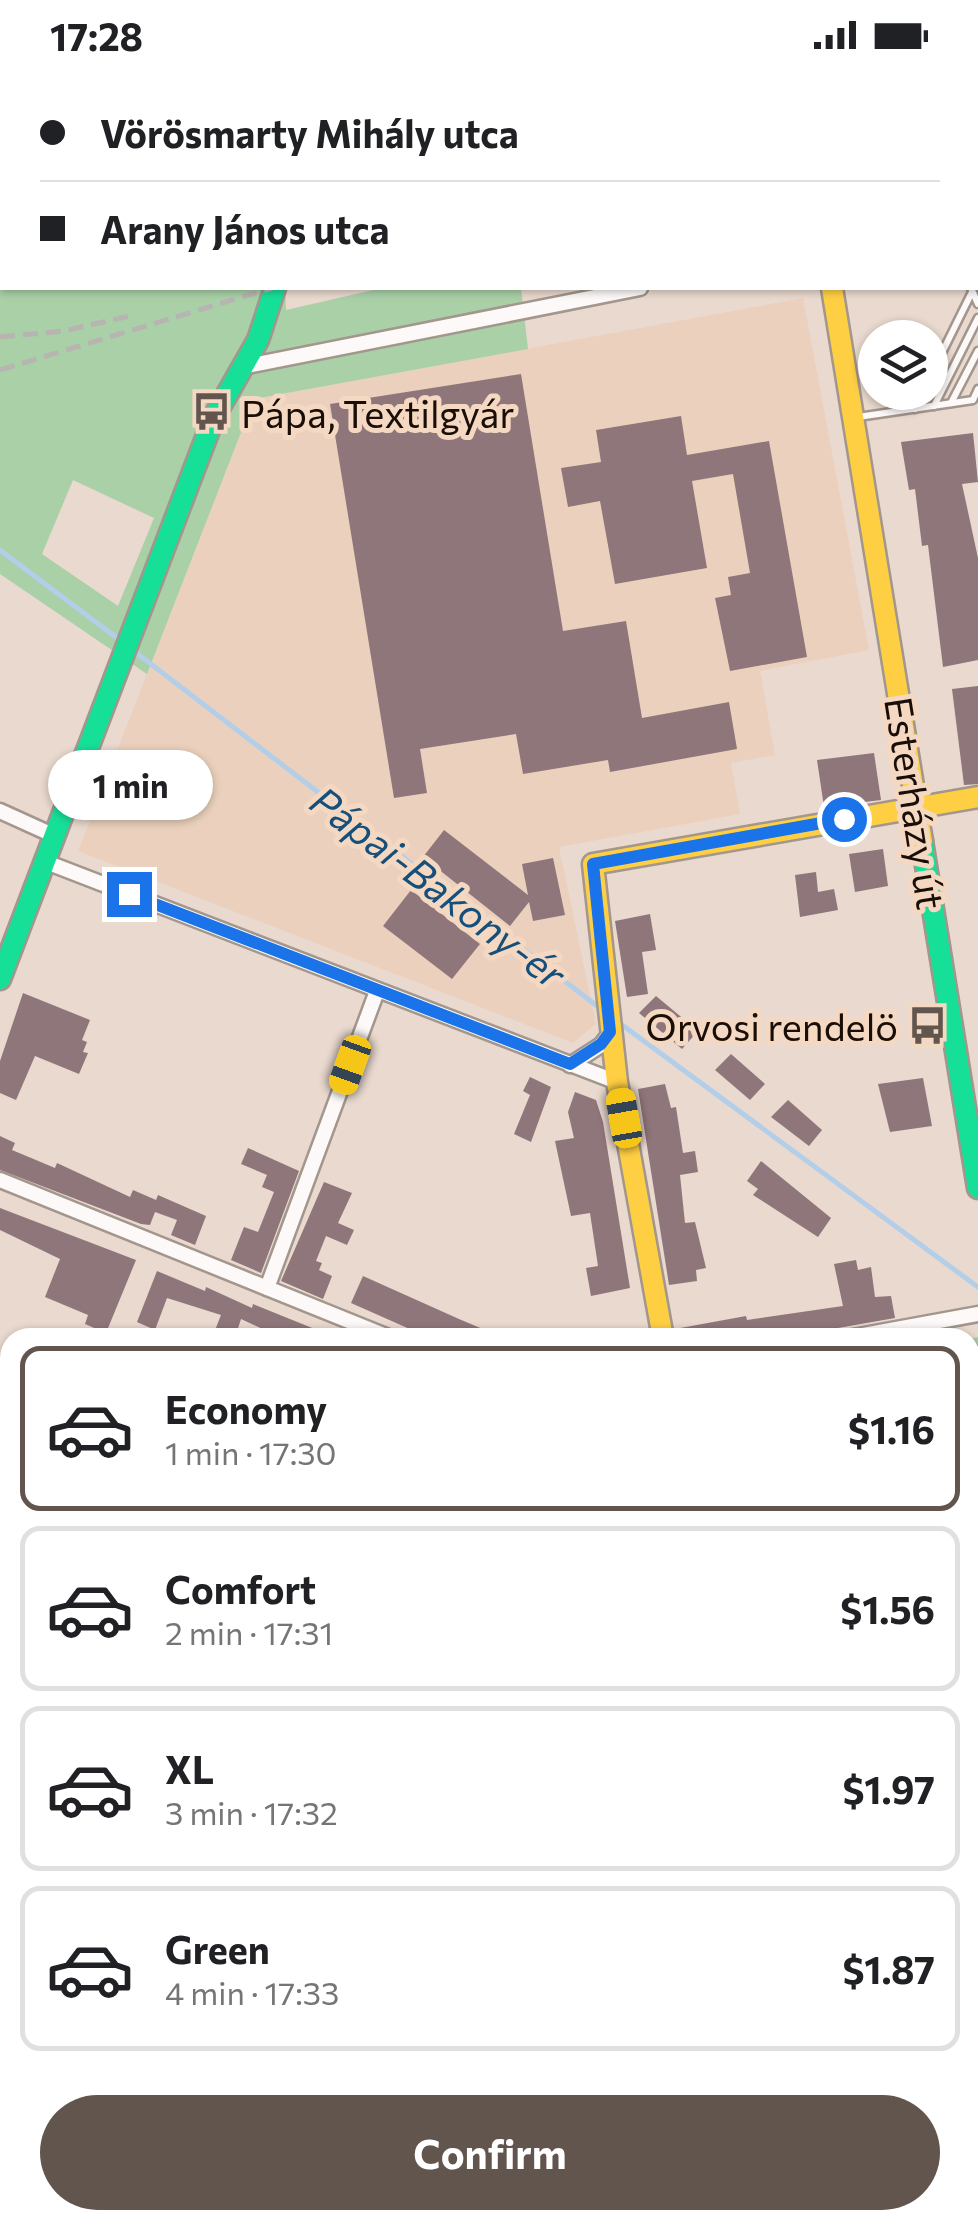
<!DOCTYPE html>
<html lang="en">
<head>
<meta charset="utf-8">
<style>
	:root { --surface:#fff; --page:#f6f6f6; --text:#202124; --muted:#757577; --line:#e0e0e0; --accent:#61554d }
	body { margin:0; font-family:Commissioner,sans-serif; background:var(--page); color:var(--text); height:100vh; display:flex; flex-direction:column; font-size:38px; white-space:nowrap }
	* { box-sizing:border-box; margin:0 }
	p { font-size:32px; color:var(--muted) }
	.icon { flex:none; width:55px; height:55px; fill:none; stroke:currentColor; stroke-width:2; stroke-linecap:round; stroke-linejoin:round }
	.map { position:relative; flex:1; overflow:hidden }
	.drawer { position:absolute; left:0px; top:1258px; width:980px; height:902px; display:flex; flex-direction:column; background:var(--surface); border-radius:30px 30px 0 0; box-shadow:0 2px 8px #0004 }
	.drawer>* { flex:none }
	.banner { position:absolute; left:0px; top:0px; width:980px; height:220px; box-shadow:0 2px 8px #0004; display:grid; align-content:center; height:220px; padding:0 40px; background:var(--surface) }
	.buttons { position:absolute; left:858px; top:250px; display:grid; gap:20px }
	.buttons a { display:grid; place-items:center; width:90px; height:90px; border-radius:50%; background:var(--surface); box-shadow:0 2px 8px #0004; font-size:50px }
	.end { position:absolute; width:45px; height:45px; margin:-22px; border:12px solid #1a73e8; background:#fff; box-shadow:0 0 0 5px #fff }
	.from { border-radius:50% }
	.bubble { position:absolute; height:70px; border-radius:35px; background:var(--surface); box-shadow:0 2px 8px #0004; font-size:32px; font-weight:700; line-height:70px; text-align:center }
	.car { position:absolute; width:30px; height:60px; margin:-30px -15px; border-radius:12px; box-shadow:0 0 8px 2px #0007; background:linear-gradient(#f5c518 24%,#345 0 40%,#f5c518 0 76%,#345 0 86%,#f5c518 0) }
	.banner b { display:flex; align-items:center; gap:35px; height:95px; font-size:38px }
	.banner b+b { border-top:2px solid var(--line) }
	.banner i { width:25px; height:25px; background:var(--text) }
	ul { padding:18px 0 0; list-style:none }
	li { display:flex; align-items:center; gap:30px; height:165px; margin:0 20px 15px; padding:0 20px; border:5px solid var(--line); border-radius:20px }
	li div { flex:1 }
	li b { display:block; font-size:38px }
	li em { font-style:normal; font-weight:700 }
	li.selected { border-color:var(--accent) }
	li>.icon { width:90px; height:90px; stroke-width:1.5 }
	.primary-button { display:flex; gap:20px; margin-top:auto; padding:20px 40px }
	.primary-button a { flex:1; height:115px; border-radius:60px; background:var(--accent); color:#fff; font-size:40px; font-weight:700; line-height:115px; text-align:center }
	.status { display:flex; justify-content:space-between; align-items:center; height:70px; padding:0 50px; background:var(--surface); direction:ltr }
	.status svg { height:28px; fill:currentColor }
	.map>svg:first-child { display:block }
	.built { fill:#ebd1bd }
	.green { fill:#a9d0a7; fill-rule:evenodd }
	.lines { fill:none; stroke-linecap:round; stroke-linejoin:round }
	.stream { stroke:#b2cee8; stroke-width:5 }
	.building { fill:#8f767a }
	.lane-casing { stroke:#a2968d; stroke-width:11 }
	.street-casing { stroke:#a2968d; stroke-width:19 }
	.fast-casing { stroke:#a2968d; stroke-width:25 }
	.slow-casing { stroke:#a2968d; stroke-width:25 }
	.jam-casing { stroke:#a2968d; stroke-width:25 }
	.path { stroke:#d3cfcb; stroke-width:2.5; stroke-dasharray:2.5 8; stroke-linecap:butt }
	.lane { stroke:#fcf9f8; stroke-width:6 }
	.street { stroke:#fcf9f8; stroke-width:14 }
	.fast { stroke:#16e098; stroke-width:20 }
	.slow { stroke:#ffcf43; stroke-width:20 }
	.jam { stroke:#f24e42; stroke-width:20 }
	.rail { stroke:#b8b4b1; stroke-width:5; stroke-dasharray:15 8; stroke-linecap:butt }
	.route { stroke:#1a73e8; stroke-width:12 }
	.labels { text-anchor:middle; dominant-baseline:central; stroke-width:10; stroke-linejoin:round; paint-order:stroke }
	.poi-label { font-size:38px; fill:#180e07; stroke:#f5d8c2; text-anchor:start }
	.street-label { font-size:38px; fill:#180e07; stroke:#f5d8c2 }
	.water-label { font-size:40px; font-style:italic; fill:#154f7c; stroke:#f5d8c2 }
</style>
</head>
<body>
<div class="status"><b>17:28</b><svg viewBox="0 0 49 12"><path d="M0 12V9h3v3zM5 12V6h3v6zM10 12V3h3v9zM15 12V0h3v12zM26 1h20v11H26zM47 4h2v5h-2z"/></svg></div>
<div class="map">
<svg width="978" height="2158" viewBox="0 0 978 2158">
	<rect width="100%" height="100%" fill="#e9d9ce"/>
	<path class="built" d="M803,228L869,580L760,601L775,685L731,693L740,744L559,777L596,954L573,973L78,781L254,329Z"/>
	<g class="green">
		<path d="M0,187L2,218H285L286,240L382,218H521L528,279L254,329L147,604L0,504ZM73,410L154,448L118,536L42,484Z"/>
		<path d="M978,1267V1630L970,1639V1269Z"/>
		<path d="M978,1721V2158H717L722,2150H970V1731Z"/>
	</g>
	<g class="lines">
		<g class="stream">
			<path d="M0,480L121,571"/>
			<path d="M130,578L601,939"/>
			<path d="M618,952L978,1217"/>
		</g>
	</g>
	<g class="building">
		<path d="M521,304L563,561L626,551L642,648L729,632L737,679L610,702L608,690L523,704L516,664L420,679L427,723L394,728L330,334Z"/>
		<path d="M681,346L687,385L769,371L807,587L730,601L715,528L731,525L728,507L750,503L733,404L692,411L707,498L615,514L600,431L568,437L561,398L601,392L596,360Z"/>
		<path d="M973,363L978,412L962,414L978,488V590L943,597L928,475L922,476L915,419L909,420L901,372Z"/>
		<path d="M978,616V714L964,715L952,619Z"/>
		<path d="M874,683L881,730L824,737L817,690Z"/>
		<path d="M444,760L528,825L522,794L553,788L565,845L533,851L529,832L510,856L423,787Z"/>
		<path d="M883,779L888,816L855,822L849,784Z"/>
		<path d="M816,802L818,822L834,819L838,840L800,847L795,805Z"/>
		<path d="M411,820L480,874L452,909L383,856Z"/>
		<path d="M650,844L656,880L642,882L648,924L627,927L615,851Z"/>
		<path d="M23,923L90,950L82,970L87,972L83,982L88,983L79,1004L35,986L16,1030L0,1023V991Z"/>
		<path d="M656,926L698,961L682,979L639,943Z"/>
		<path d="M731,984L765,1014L750,1030L715,1000Z"/>
		<path d="M530,1007L551,1017L531,1072L514,1064L530,1025L523,1021Z"/>
		<path d="M923,1008L932,1056L890,1062L878,1014Z"/>
		<path d="M665,1014L671,1038L676,1037L683,1083L695,1081L698,1102L680,1105L685,1153L695,1152L706,1198L696,1200L697,1211L669,1215L638,1019Z"/>
		<path d="M575,1022L596,1030L603,1052L630,1218L591,1226L586,1198L598,1196L590,1143L571,1146L555,1071L574,1068L568,1042Z"/>
		<path d="M788,1030L822,1060L809,1076L771,1047Z"/>
		<path d="M0,1066L15,1073L12,1080L55,1098L57,1093L130,1127L133,1120L156,1130L158,1125L206,1146L195,1175L171,1165L177,1150L155,1142L150,1155L141,1154L0,1100Z"/>
		<path d="M248,1078L299,1101L261,1203L231,1190L244,1157L258,1162L274,1122L262,1117L267,1105L241,1094Z"/>
		<path d="M761,1091L831,1148L818,1167L753,1125L758,1119L747,1111Z"/>
		<path d="M324,1112L352,1123L338,1153L354,1160L347,1175L326,1166L316,1191L322,1193L319,1200L332,1206L323,1229L281,1211Z"/>
		<path d="M0,1138L136,1190L106,1263L85,1254L88,1245L45,1227L60,1189L0,1160Z"/>
		<path d="M856,1190L858,1200L871,1197L875,1227L891,1226L895,1248L781,1268H676L675,1259L746,1246L747,1250L843,1236L834,1194Z"/>
		<path d="M157,1201L205,1221L206,1217L252,1238L253,1234L337,1268H282L241,1249L235,1268H212L221,1245L167,1228L155,1260L137,1252Z"/>
		<path d="M363,1206L459,1249L504,1268H430L351,1233Z"/>
	</g>
	<g class="lines">
		<defs>
			<g id="lane">
				<path d="M971,218L978,234"/>
				<path d="M930,307L972,222"/>
				<path d="M951,333L978,281"/>
				<path d="M934,336L978,248"/>
				<path d="M915,339L923,322"/>
				<path d="M858,347L973,330L978,319"/>
			</g>
			<g id="street">
				<path d="M256,0L257,2"/>
				<path d="M149,2L157,0"/>
				<path d="M386,2L387,0"/>
				<path d="M0,50L2,49"/>
				<path d="M0,207H2"/>
				<path d="M242,297L640,218"/>
				<path d="M0,741L55,766"/>
				<path d="M46,792L617,1012"/>
				<path d="M570,995L601,975L611,962"/>
				<path d="M0,1110L391,1268"/>
				<path d="M267,1218L377,921"/>
				<path d="M847,1268L978,1244"/>
				<path d="M0,1683L10,1679"/>
				<path d="M0,1705L10,1932"/>
				<path d="M651,2150L655,2158"/>
				<path d="M238,2158L240,2150"/>
				<path d="M680,2158L685,2150"/>
			</g>
			<g id="fast">
				<path d="M922,771L978,1118"/>
				<path d="M0,909L214,347L258,270L275,218"/>
				<path d="M0,2046L10,2056"/>
				<path d="M0,2109L10,2083"/>
			</g>
			<g id="slow">
				<path d="M832,218L922,771"/>
				<path d="M663,1268L617,1012L593,794L978,727"/>
				<path d="M0,2011L10,2002"/>
			</g>
			<path id="jam" d="M970,1681L978,1671"/>
		</defs>
		<use href="#lane" class="lane-casing"/>
		<use href="#street" class="street-casing"/>
		<use href="#fast" class="fast-casing"/>
		<use href="#slow" class="slow-casing"/>
		<use href="#jam" class="jam-casing"/>
		<g class="path">
			<path d="M930,2L939,0"/>
			<path d="M970,1639L978,1634"/>
			<path d="M970,1859L978,1844"/>
			<path d="M970,2047L978,2057"/>
			<path d="M970,2115L978,2120"/>
		</g>
		<use href="#lane" class="lane"/>
		<use href="#street" class="street"/>
		<use href="#fast" class="fast"/>
		<use href="#slow" class="slow"/>
		<use href="#jam" class="jam"/>
		<g class="rail">
			<path d="M0,267L63,261L130,246"/>
			<path d="M0,300L272,218"/>
		</g>
	</g>
	<g class="lines">
		<path class="route" d="M129,824L570,994L601,974L610,962L593,794L844,749"/>
	</g>
	<defs>
		<symbol id="bus-bare" viewBox="-9 -9 18 18"><path d="M-5-6H5V4H4V6H2V4H-2V6H-4V4H-5ZM-3.5-4V0h7V-4ZM-3.5 1.2v1.5H-2V1.2ZM2 1.2v1.5H3.5V1.2Z" fill="#61554d" stroke="#f5d8c2" stroke-width="2.5" paint-order="stroke"/></symbol>
	</defs>
	<g fill-rule="evenodd">
		<use href="#bus-bare" x="184" y="314" width="55" height="55"/>
		<use href="#bus-bare" x="900" y="928" width="55" height="55"/>
	</g>
	<g class="labels">
		<g class="poi-label">
			<text x="241" y="342">Pápa, Textilgyár</text>
			<text x="898" y="955" text-anchor="end">Orvosi rendelö</text>
		</g>
		<g class="street-label">
			<text transform="translate(916 733) rotate(81)">Esterházy út</text>
		</g>
		<g class="water-label">
			<text transform="translate(439 816) rotate(37)">Pápai-Bakony-ér</text>
		</g>
	</g>
</svg>
<div class="buttons">
<a><svg class="icon" aria-label="layers" viewBox="0 0 24 24"><path d="M12 4l9 5-9 5-9-5zM3 14l9 5 9-5"/></svg></a>
</div>
<i class="end from" style="left:844px;top:749px"></i>
<i class="end" style="left:129px;top:824px"></i>
<div class="bubble" style="left:48px;top:680px;width:165px">1 min</div>
<i class="car" style="left:350px;top:995px;rotate:200deg"></i>
<i class="car" style="left:624px;top:1048px;rotate:350deg"></i>
<div class="banner">
<b><i class="from"></i>Vörösmarty Mihály utca</b>
<b><i></i>Arany János utca</b>
</div>
<section class="drawer">
<ul>
<li class="selected"><svg class="icon" aria-label="car" viewBox="0 0 24 24"><path d="M5 17H2v-5l4-1 3-4h7l3 4 3 1v5h-3M9 17h6M6 11h13"/><circle cx="7" cy="17" r="2"/><circle cx="17" cy="17" r="2"/></svg><div><b>Economy</b><p>1 min · 17:30</p></div><em>$1.16</em></li>
<li><svg class="icon" aria-label="car" viewBox="0 0 24 24"><path d="M5 17H2v-5l4-1 3-4h7l3 4 3 1v5h-3M9 17h6M6 11h13"/><circle cx="7" cy="17" r="2"/><circle cx="17" cy="17" r="2"/></svg><div><b>Comfort</b><p>2 min · 17:31</p></div><em>$1.56</em></li>
<li><svg class="icon" aria-label="car" viewBox="0 0 24 24"><path d="M5 17H2v-5l4-1 3-4h7l3 4 3 1v5h-3M9 17h6M6 11h13"/><circle cx="7" cy="17" r="2"/><circle cx="17" cy="17" r="2"/></svg><div><b>XL</b><p>3 min · 17:32</p></div><em>$1.97</em></li>
<li><svg class="icon" aria-label="car" viewBox="0 0 24 24"><path d="M5 17H2v-5l4-1 3-4h7l3 4 3 1v5h-3M9 17h6M6 11h13"/><circle cx="7" cy="17" r="2"/><circle cx="17" cy="17" r="2"/></svg><div><b>Green</b><p>4 min · 17:33</p></div><em>$1.87</em></li>
</ul>
<div class="primary-button"><a>Confirm</a></div>
</section>
</div>
</body>
</html>
